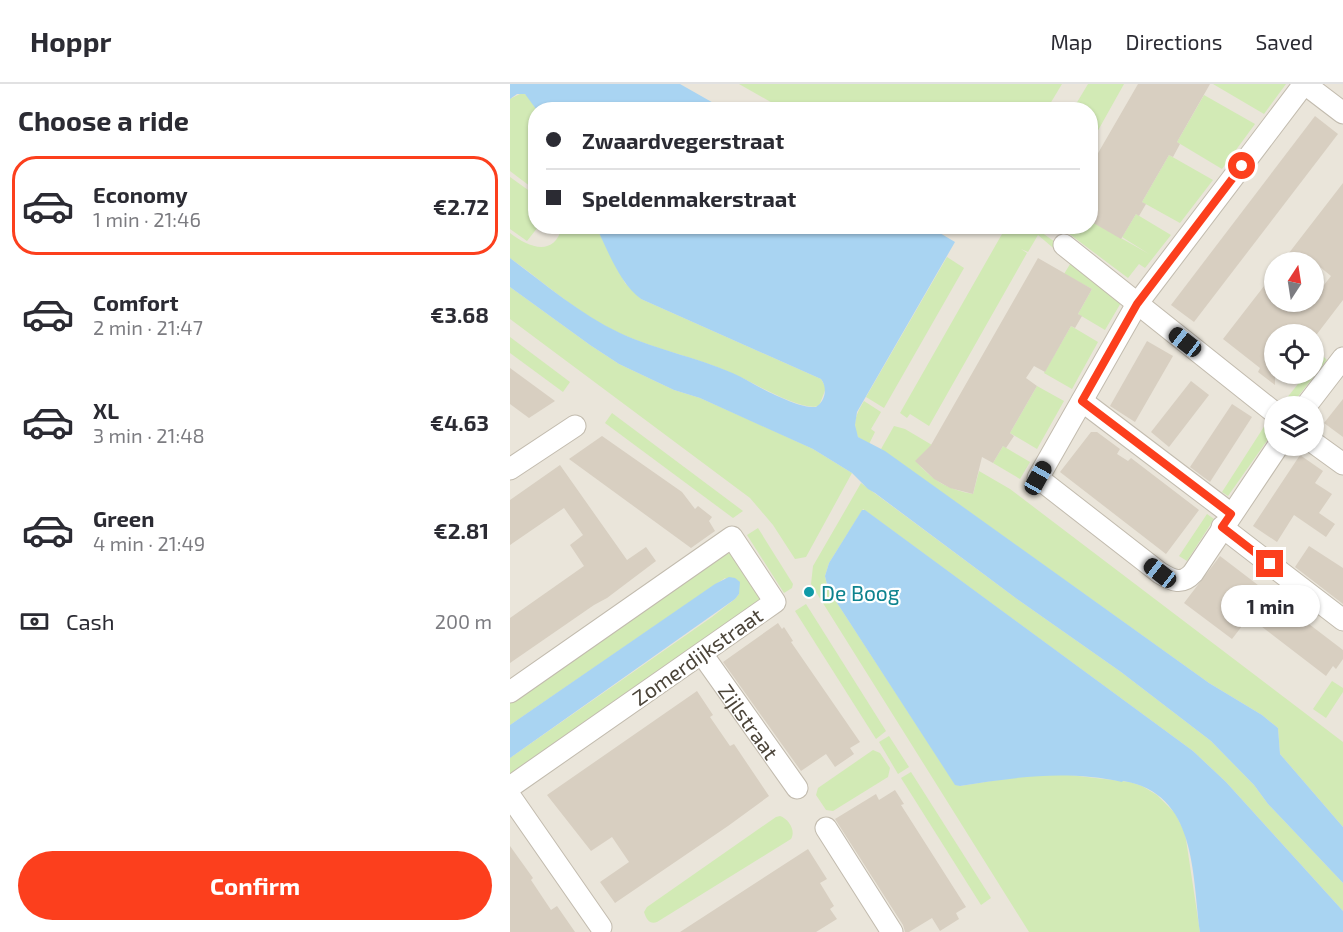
<!DOCTYPE html>
<html lang="en">
<head>
<meta charset="utf-8">
<style>
	:root { --surface:#fff; --page:#f7f7f7; --text:#2b2b33; --muted:#7c7c81; --line:#e1e1e2; --accent:#fc3f1d }
	body { margin:0; font-family:"Exo 2",sans-serif; background:var(--page); color:var(--text); height:100vh; display:flex; flex-direction:column; font-size:22px; white-space:nowrap }
	* { box-sizing:border-box; margin:0 }
	p { font-size:20px; color:var(--muted) }
	.icon { flex:none; width:33px; height:33px; fill:none; stroke:currentColor; stroke-width:2; stroke-linecap:round; stroke-linejoin:round }
	.map { position:relative; flex:1; overflow:hidden }
	.side { display:flex; flex-direction:column; background:var(--surface); width:510px }
	.side>* { flex:none }
	.hud { position:absolute; left:18px; top:18px; width:570px; height:132px; border-radius:24px; box-shadow:0 2px 4px #0004; display:grid; align-content:center; height:132px; padding:0 18px; background:var(--surface) }
	.needle { width:39px; rotate:12deg }
	.tools { position:absolute; left:754px; top:168px; display:grid; gap:12px }
	.tools a { display:grid; place-items:center; width:60px; height:60px; border-radius:50%; background:var(--surface); box-shadow:0 2px 4px #0004; font-size:30px }
	.end { position:absolute; width:27px; height:27px; margin:-14px; border:8px solid #fc3f1d; background:#fff; box-shadow:0 0 0 3px #fff }
	.from { border-radius:50% }
	.bubble { position:absolute; height:42px; border-radius:21px; background:var(--surface); box-shadow:0 2px 4px #0004; font-size:20px; font-weight:700; line-height:42px; text-align:center }
	.car { position:absolute; width:18px; height:36px; margin:-18px -9px; border-radius:8px; box-shadow:0 0 4px 2px #0007; background:linear-gradient(#222 24%,#8ab4d8 0 40%,#222 0 76%,#8ab4d8 0 86%,#222 0) }
	.hud b { display:flex; align-items:center; gap:21px; height:57px; font-size:22px }
	.hud b+b { border-top:2px solid var(--line) }
	.hud i { width:15px; height:15px; background:var(--text) }
	ul { padding:0; list-style:none }
	li { display:flex; align-items:center; gap:18px; height:99px; margin:0 12px 9px; padding:0 6px; border:3px solid transparent; border-radius:24px }
	li div { flex:1 }
	li b { display:block; font-size:22px }
	li em { font-style:normal; font-weight:700 }
	li.selected { border-color:var(--accent) }
	li>.icon { width:54px; height:54px; stroke-width:1.5 }
	h2 { padding:0 18px; font-size:27px; line-height:72px }
	.pay { display:flex; align-items:center; gap:15px; height:66px; padding:0 18px; font-size:22px }
	.pay p { margin-inline-start:auto }
	.button { display:flex; gap:12px; margin-top:auto; padding:12px 18px }
	.button a { flex:1; height:69px; border-radius:36px; background:var(--accent); color:#fff; font-size:24px; font-weight:700; line-height:69px; text-align:center }
	header { display:flex; align-items:center; gap:36px; box-sizing:border-box; height:84px; padding:0 30px; background:var(--surface); border-bottom:2px solid var(--line) }
	header strong { font-size:28px }
	nav { display:flex; gap:33px; margin-inline-start:auto; font-size:21px }
	main { display:flex; flex:1; min-height:0 }
	.map>svg:first-child { display:block }
	.residential { fill:#eae5da; fill-rule:evenodd }
	.green { fill:#d2eab5 }
	.water { fill:#a9d4f2 }
	.building { fill:#d8cfc1 }
	.lines { fill:none; stroke-linecap:round; stroke-linejoin:round }
	.street-casing { stroke:#c2bbae; stroke-width:23 }
	.street { stroke:#fff; stroke-width:21 }
	.route { stroke:#fc3f1d; stroke-width:8 }
	.culture-dot { fill:#0f9aa8; stroke:#fff; stroke-width:2 }
	.labels { text-anchor:middle; dominant-baseline:central; stroke-width:4.5; stroke-linejoin:round; paint-order:stroke }
	.culture-label { font-size:21px; fill:#0d838f; stroke:#fff; text-anchor:start }
	.street-label { font-size:21px; fill:#4b4439; stroke:#fff }
</style>
</head>
<body>
<header>
<strong>Hoppr</strong>
<nav><a>Map</a><a>Directions</a><a>Saved</a></nav>
</header>
<main>
<section class="side">
<h2>Choose a ride</h2>
<ul>
<li class="selected"><svg class="icon" aria-label="car" viewBox="0 0 24 24"><path d="M5 17H2v-5l4-1 3-4h7l3 4 3 1v5h-3M9 17h6M6 11h13"/><circle cx="7" cy="17" r="2"/><circle cx="17" cy="17" r="2"/></svg><div><b>Economy</b><p>1 min · 21:46</p></div><em>€2.72</em></li>
<li><svg class="icon" aria-label="car" viewBox="0 0 24 24"><path d="M5 17H2v-5l4-1 3-4h7l3 4 3 1v5h-3M9 17h6M6 11h13"/><circle cx="7" cy="17" r="2"/><circle cx="17" cy="17" r="2"/></svg><div><b>Comfort</b><p>2 min · 21:47</p></div><em>€3.68</em></li>
<li><svg class="icon" aria-label="car" viewBox="0 0 24 24"><path d="M5 17H2v-5l4-1 3-4h7l3 4 3 1v5h-3M9 17h6M6 11h13"/><circle cx="7" cy="17" r="2"/><circle cx="17" cy="17" r="2"/></svg><div><b>XL</b><p>3 min · 21:48</p></div><em>€4.63</em></li>
<li><svg class="icon" aria-label="car" viewBox="0 0 24 24"><path d="M5 17H2v-5l4-1 3-4h7l3 4 3 1v5h-3M9 17h6M6 11h13"/><circle cx="7" cy="17" r="2"/><circle cx="17" cy="17" r="2"/></svg><div><b>Green</b><p>4 min · 21:49</p></div><em>€2.81</em></li>
</ul>
<div class="pay"><svg class="icon" aria-label="cash" viewBox="0 0 24 24"><path d="M3 7h18v10H3z"/><circle cx="12" cy="12" r="2"/></svg>Cash<p>200 m</p></div>
<div class="button"><a>Confirm</a></div>
</section>
<div class="map">
<svg width="833" height="848" viewBox="0 0 833 848">
	<rect width="100%" height="100%" fill="#f6f3ec"/>
	<path class="residential" d="M0,0H833V848H0ZM26,26H580V142H26ZM765,178H804V218H765ZM765,250H804V290H765ZM765,322H804V362H765Z"/>
	<g class="green">
		<path d="M229,0H552L537,25H273Z"/>
		<path d="M578,0H614L581,59L580,26L563,25Z"/>
		<path d="M703,0H776L754,30Z"/>
		<path d="M12,9L17,11L26,25L25,106L0,87V15Z"/>
		<path d="M694,11L745,40L712,85L667,58Z"/>
		<path d="M659,71L703,96L670,139L632,118Z"/>
		<path d="M0,93L25,111L26,142L28,143L17,157L0,145Z"/>
		<path d="M626,130L661,151L635,184L629,180L618,194L550,143L580,142L581,137L639,170L612,153Z"/>
		<path d="M52,143H86L115,199L131,215L311,295L316,304L309,322C290,327 248,301 230,293C183,270 129,264 85,236C55,218 28,194 0,174V149C18,163 44,174 52,143Z"/>
		<path d="M496,143H524L552,163L548,168L528,151L518,168L511,165L517,169L419,342L400,330L397,334L390,329Z"/>
		<path d="M437,173L454,184L374,324L356,313Z"/>
		<path d="M562,177L612,217L595,246L568,230L582,205L554,190Z"/>
		<path d="M0,203L80,261L109,280L164,306L190,314L264,347L303,365L342,389L296,473L285,475L263,441L240,414L0,235Z"/>
		<path d="M561,242L588,258L562,305L534,289Z"/>
		<path d="M0,253L60,298L53,308L0,269Z"/>
		<path d="M811,270L817,276L782,320L776,315L796,290H804V279Z"/>
		<path d="M527,302L554,317L527,365L500,349Z"/>
		<path d="M354,317L371,328L361,345L365,348L359,360L348,353C342,339 346,330 354,317Z"/>
		<path d="M102,329L233,427L223,434L95,339Z"/>
		<path d="M757,338L764,343L760,349L761,351L718,412L712,408Z"/>
		<path d="M384,342L395,345L422,361L406,377C421,396 439,406 463,410L469,387L500,405L833,658V743L770,670L768,644L752,631L699,599L371,365Z"/>
		<path d="M493,362L520,378L510,395L483,379Z"/>
		<path d="M351,399L507,515L611,588L701,657L744,701L758,720L833,799V827L716,698L683,667L353,425L319,479L315,492L318,505L445,700L450,702L506,693L551,690L620,698L632,702L647,711L665,729L675,749L690,848H519L301,500L303,482Z"/>
		<path d="M697,430L704,435L677,477L669,472Z"/>
		<path d="M248,444L283,500L282,504L274,509L237,451Z"/>
		<path d="M221,469L251,513L250,519L0,695V674L202,533L225,515L229,510L215,494L0,641V618L214,470Z"/>
		<path d="M296,520L376,647L366,655L285,527Z"/>
		<path d="M822,597L833,604V608L816,634L803,625Z"/>
		<path d="M379,652L399,683L388,690L369,658Z"/>
		<path d="M363,666L370,669L380,684L378,693L323,727L316,726L306,711L308,704Z"/>
		<path d="M401,688L481,814L471,821L391,694Z"/>
		<path d="M270,732C279,735 286,747 281,755L147,838C140,841 136,835 134,828L137,823L266,733Z"/>
	</g>
	<g class="water">
		<path d="M0,0H170L214,25H26L15,10H7L0,15Z"/>
		<path d="M418,142L445,158L347,328L345,341L348,353L375,367L699,599L752,631L768,644L770,670L833,743V799L758,720L744,701L701,657L611,588L507,515L365,409L358,405L342,389L303,365L190,314L164,306L109,280L80,261L0,203V174C35,200 70,230 110,249C148,267 193,274 231,293C247,302 288,325 306,323C315,318 318,304 311,295L131,215C109,199 98,166 86,143Z"/>
		<path d="M352,426H355L683,667L716,698L833,827V848H690C682,790 687,709 613,697L612,698C557,686 505,693 450,702L445,701L318,505L315,492L319,479Z"/>
		<path d="M219,493L225,494L230,498L229,510L225,515L0,674V641L205,500Z"/>
	</g>
	<g class="building">
		<path d="M628,0H700L667,58L670,60L663,73L659,71L632,118L636,120L629,132L626,130L611,155L580,137V83Z"/>
		<path d="M805,32L828,50L684,238L661,221Z"/>
		<path d="M833,99V216L807,250H765V301L748,288L750,284L713,255L765,188V218H804V214L821,192L804,178H772Z"/>
		<path d="M528,174L582,205L568,230L572,232L565,244L561,242L535,288L524,282L516,294L527,302L500,349L504,352L496,364L493,362L483,379L472,373L463,410L440,404L424,395L405,377L421,361Z"/>
		<path d="M637,257L663,272L625,338L600,322Z"/>
		<path d="M0,284L45,317L19,334L0,320Z"/>
		<path d="M681,297L699,311L659,363L641,348Z"/>
		<path d="M833,315V353L814,339Z"/>
		<path d="M722,320L742,333L700,398L680,383Z"/>
		<path d="M581,348H587L610,365L607,370L618,377L621,374L689,426L656,470L550,388Z"/>
		<path d="M92,352L172,408L185,425L188,422L202,433L199,437L205,447L181,464L59,375Z"/>
		<path d="M790,371L813,387L805,399L822,410L809,429L825,440L816,453L784,431L767,458L743,442Z"/>
		<path d="M50,381L117,476L136,463L146,477L97,514L84,521L0,579V534L74,482L60,461L73,451L54,424L0,461V416Z"/>
		<path d="M799,462L833,484V520L785,483Z"/>
		<path d="M710,472L833,566V575L826,585L823,582L816,592L739,533L722,555L674,519Z"/>
		<path d="M268,539L272,545L274,543L283,557L281,558L350,658L340,664L344,670L325,683L316,670L291,687L213,578Z"/>
		<path d="M187,607L203,631L200,633L220,662L224,660L259,712L218,742L105,819L90,798L119,778L102,753L81,767L37,711Z"/>
		<path d="M385,706L394,720L391,721L456,823L446,829L449,835L430,847L422,834L399,848H395L393,841L325,735L366,710L369,716Z"/>
		<path d="M0,762L23,794L21,796L41,826L47,822L65,848H0Z"/>
		<path d="M298,765L317,795L310,799L324,822L320,825L327,835L306,848H170Z"/>
	</g>
	<g class="lines">
		<defs>
			<g id="street">
				<path d="M795,0L833,29"/>
				<path d="M554,161L765,329"/>
				<path d="M572,317L721,430"/>
				<path d="M796,322L833,274"/>
				<path d="M804,359L833,380"/>
				<path d="M768,362L683,489C672,501 663,497 650,489L528,394L627,220L794,0"/>
				<path d="M0,385L65,342"/>
				<path d="M712,443L833,536"/>
				<path id="s1" d="M192,570L287,704"/>
				<path d="M0,608L222,453L265,518L0,703"/>
				<path d="M0,712L91,843"/>
				<path d="M316,744L382,848"/>
			</g>
		</defs>
		<use href="#street" class="street-casing"/>
		<use href="#street" class="street"/>
	</g>
	<g class="lines">
		<path class="route" d="M732,82L627,220L572,317L721,430L712,443L760,480"/>
	</g>
	<circle class="culture-dot" cx="299" cy="508" r="6"/>
	<g class="labels">
		<g class="culture-label">
			<text x="311" y="508">De Boog</text>
		</g>
		<g class="street-label">
			<text transform="translate(187 572) rotate(-35)">Zomerdijkstraat</text>
			<text stroke="none"><textPath href="#s1" startOffset="82">Zijlstraat</textPath></text>
		</g>
	</g>
</svg>
<div class="tools">
<a><svg class="needle" viewBox="-14 -14 28 28"><path d="M0-13l5 13h-10z" fill="#e53935"/><path d="M0 13l5-13h-10z" fill="#7c7c81"/></svg></a>
<a><svg class="icon" aria-label="locate" viewBox="0 0 24 24"><circle cx="12" cy="12" r="6"/><path d="M12 2v4M12 18v4M2 12h4M18 12h4"/></svg></a>
<a><svg class="icon" aria-label="layers" viewBox="0 0 24 24"><path d="M12 4l9 5-9 5-9-5zM3 14l9 5 9-5"/></svg></a>
</div>
<i class="end from" style="left:732px;top:82px"></i>
<i class="end" style="left:760px;top:480px"></i>
<div class="bubble" style="left:711px;top:501px;width:99px">1 min</div>
<i class="car" style="left:675px;top:258px;rotate:308deg"></i>
<i class="car" style="left:528px;top:394px;rotate:29deg"></i>
<i class="car" style="left:650px;top:489px;rotate:308deg"></i>
<div class="hud">
<b><i class="from"></i>Zwaardvegerstraat</b>
<b><i></i>Speldenmakerstraat</b>
</div>
</div>
</main>
</body>
</html>
